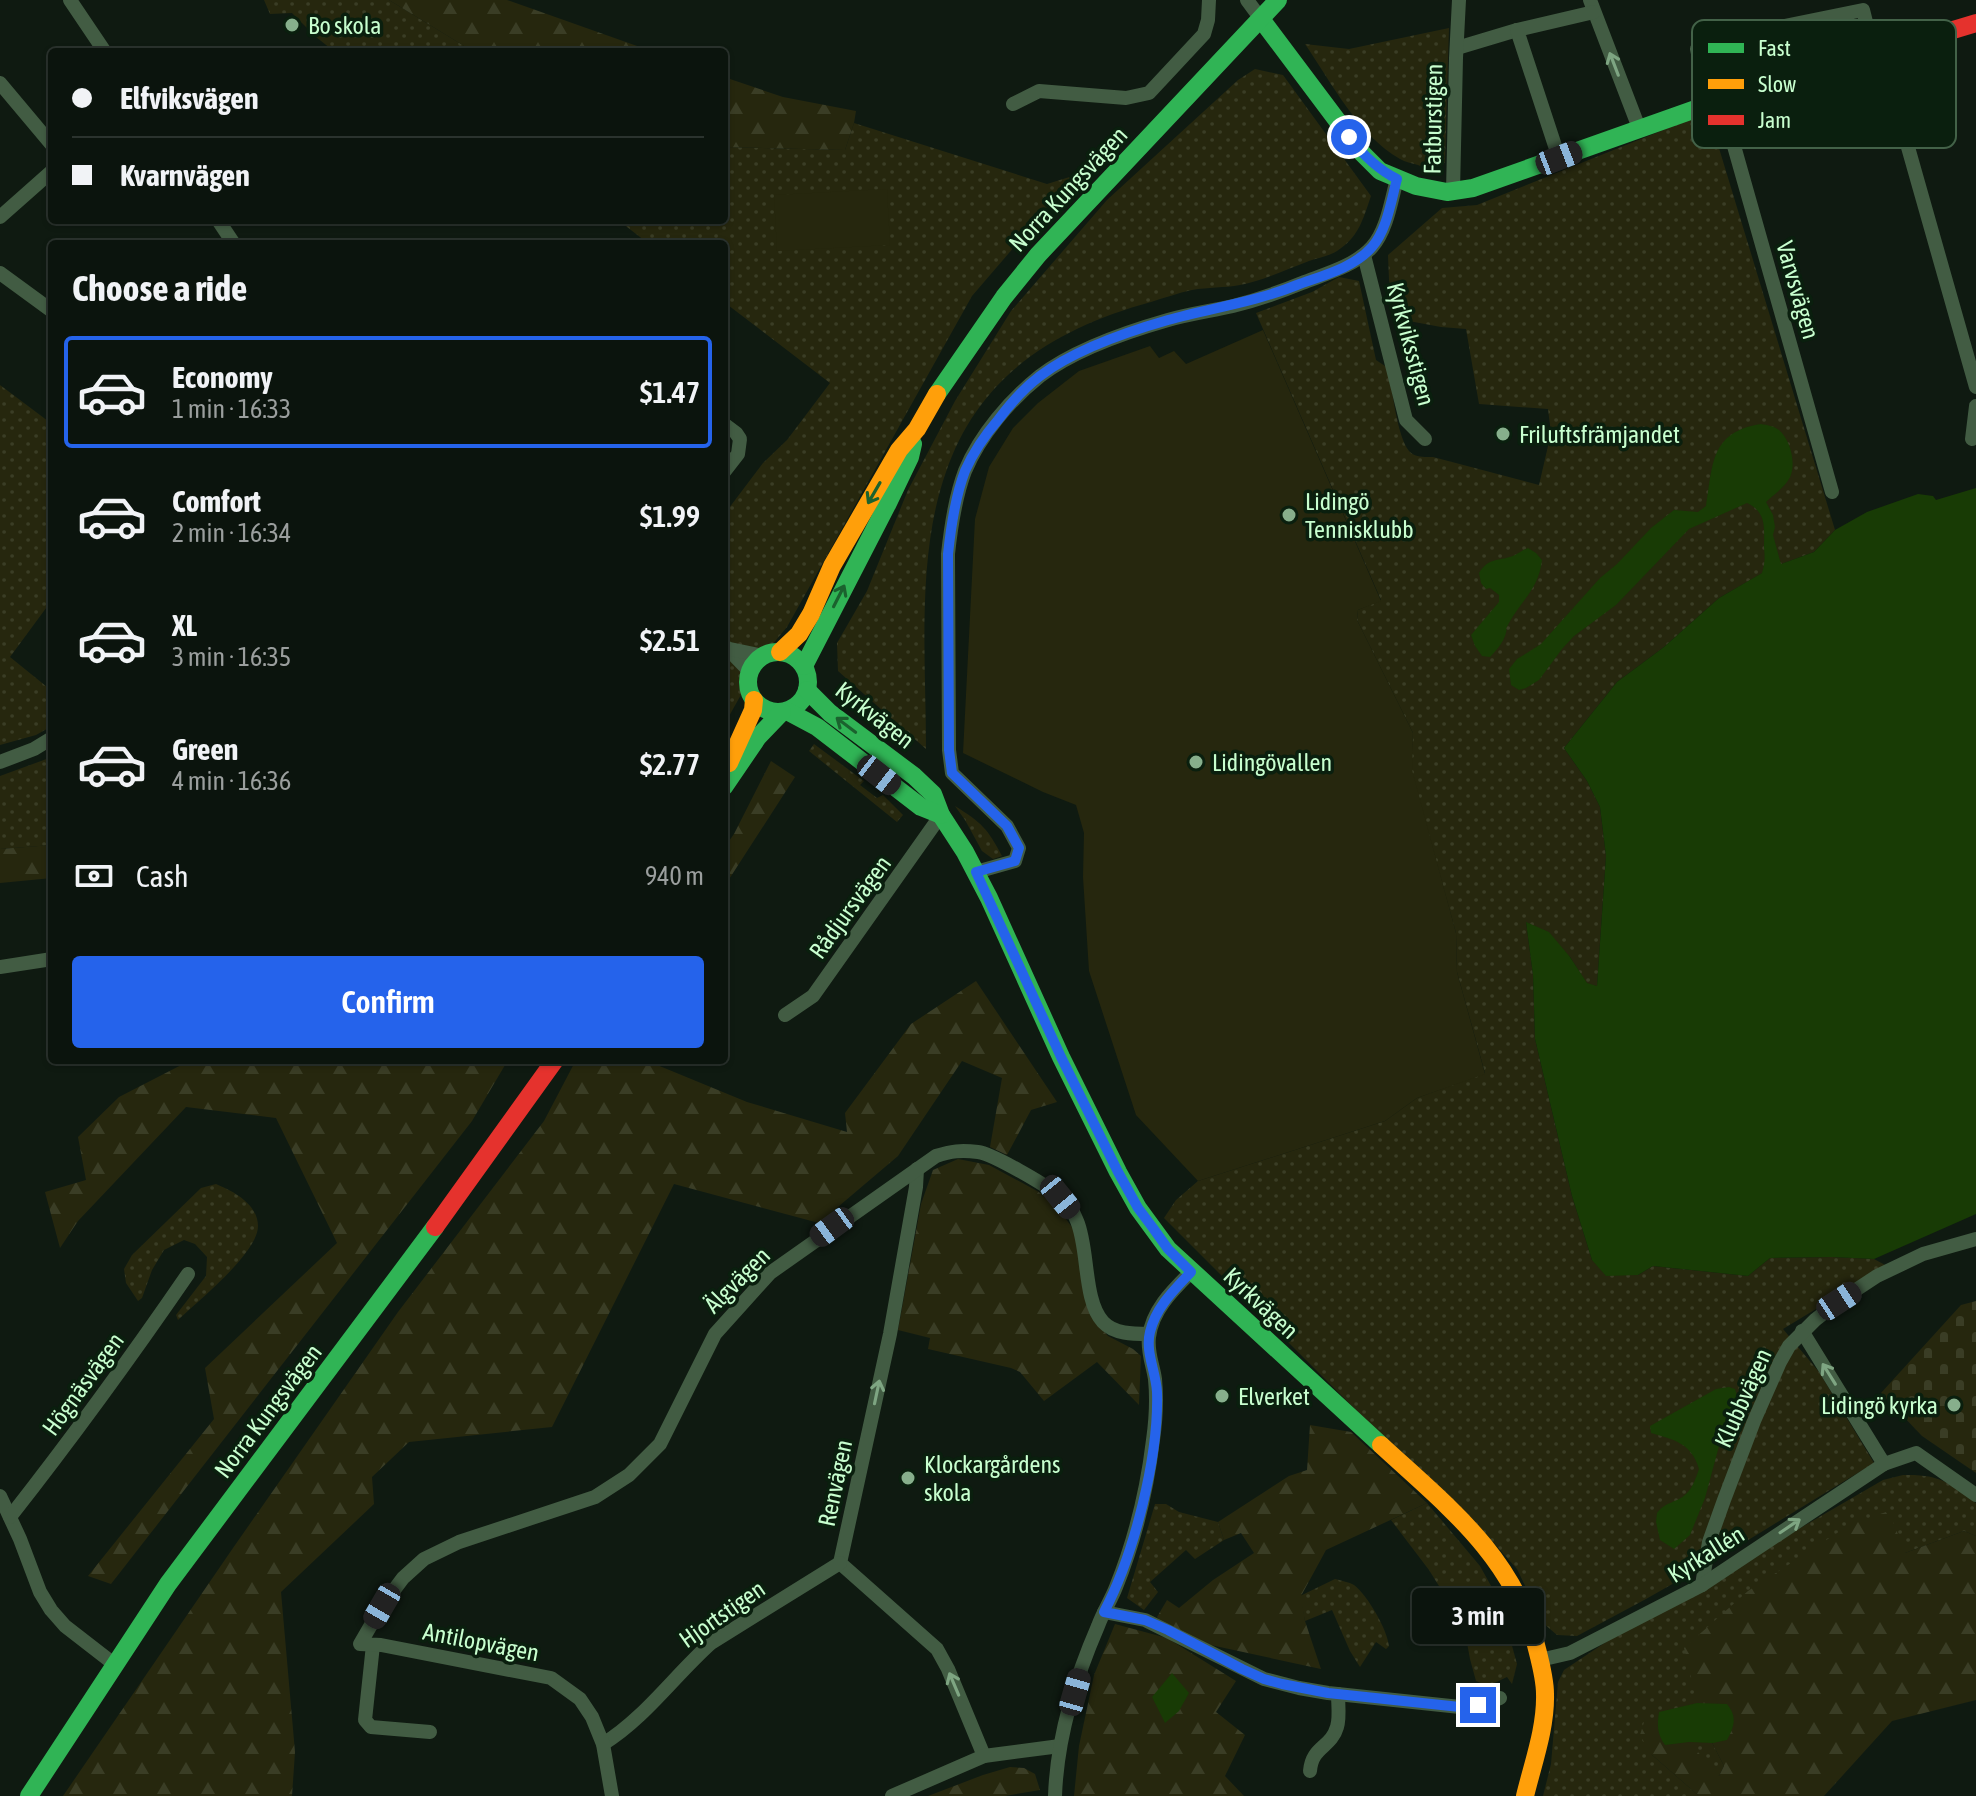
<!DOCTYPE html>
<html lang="en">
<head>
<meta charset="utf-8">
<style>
	:root { --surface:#0b140d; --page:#141d16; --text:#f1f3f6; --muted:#9a9e9d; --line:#2b332e; --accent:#2563eb }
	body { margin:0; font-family:"Asap Condensed",sans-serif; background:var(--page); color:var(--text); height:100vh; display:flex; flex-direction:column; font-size:30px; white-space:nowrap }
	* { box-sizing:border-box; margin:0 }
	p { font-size:26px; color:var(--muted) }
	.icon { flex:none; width:44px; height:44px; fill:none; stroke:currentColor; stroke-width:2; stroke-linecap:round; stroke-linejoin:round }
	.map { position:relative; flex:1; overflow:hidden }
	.side { position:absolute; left:48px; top:240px; width:680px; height:824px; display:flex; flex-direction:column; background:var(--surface); border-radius:8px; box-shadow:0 2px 6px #0004,0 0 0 2px var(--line) }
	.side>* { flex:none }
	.guide { position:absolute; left:48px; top:48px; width:680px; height:176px; border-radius:8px; box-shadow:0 2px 6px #0004,0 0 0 2px var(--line); display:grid; align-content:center; height:176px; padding:0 24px; background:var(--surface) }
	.end { position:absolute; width:36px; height:36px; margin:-18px; border:10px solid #2563eb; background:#fff; box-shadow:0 0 0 4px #fff }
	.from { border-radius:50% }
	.bubble { position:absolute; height:56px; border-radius:8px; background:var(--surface); box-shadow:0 2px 6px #0004,0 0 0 2px var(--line); font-size:26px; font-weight:600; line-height:56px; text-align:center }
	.car { position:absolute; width:24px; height:48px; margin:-24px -12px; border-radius:10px; box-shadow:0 0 6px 2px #0007; background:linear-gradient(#222 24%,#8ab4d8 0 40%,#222 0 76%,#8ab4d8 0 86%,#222 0) }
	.guide b { display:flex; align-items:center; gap:28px; height:76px; font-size:30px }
	.guide b+b { border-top:2px solid var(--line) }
	.guide i { width:20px; height:20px; background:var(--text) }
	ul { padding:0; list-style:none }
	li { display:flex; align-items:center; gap:24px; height:112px; margin:0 16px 12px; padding:0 8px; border:4px solid transparent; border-radius:8px }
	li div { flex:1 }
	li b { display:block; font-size:30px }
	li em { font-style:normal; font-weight:600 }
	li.selected { border-color:var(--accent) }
	li>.icon { width:72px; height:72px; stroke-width:1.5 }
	h2 { padding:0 24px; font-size:36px; line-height:96px }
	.pay { display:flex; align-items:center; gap:20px; height:88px; padding:0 24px; font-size:30px }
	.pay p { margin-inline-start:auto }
	.action { display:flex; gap:16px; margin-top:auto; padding:16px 24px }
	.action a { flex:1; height:92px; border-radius:8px; background:var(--accent); color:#fff; font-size:32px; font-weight:600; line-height:92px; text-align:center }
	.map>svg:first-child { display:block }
	.grass { fill:url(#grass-dots) }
	.forest { fill:url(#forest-firs) }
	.cemetery { fill:url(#cemetery-stones) }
	.pitch { fill:#26270e }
	.water { fill:#183b05 }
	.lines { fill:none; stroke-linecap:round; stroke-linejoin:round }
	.street { stroke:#425c43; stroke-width:14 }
	.fast { stroke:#30b455; stroke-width:18 }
	.slow { stroke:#ff9f0a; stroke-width:18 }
	.jam { stroke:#e5322d; stroke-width:18 }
	.oneway { stroke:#7ea582 }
	.oneway2 { stroke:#1b622e }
	.route { stroke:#2563eb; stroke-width:10 }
	.poi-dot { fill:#87af8c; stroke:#0a1f0e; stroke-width:3 }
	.labels { text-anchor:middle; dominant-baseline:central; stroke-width:7; stroke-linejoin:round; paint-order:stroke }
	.poi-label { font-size:24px; fill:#c8ffcf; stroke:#0a1f0e; text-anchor:start }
	.street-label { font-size:24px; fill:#c8ffcf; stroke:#0a1f0e }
	.key { fill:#0a1f0e; stroke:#436248; stroke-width:2 }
	.key-label { font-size:22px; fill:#c8ffcf }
</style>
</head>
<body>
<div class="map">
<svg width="1976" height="1796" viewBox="0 0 1976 1796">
	<defs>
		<pattern id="grass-dots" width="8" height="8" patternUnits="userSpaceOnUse" patternTransform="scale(2)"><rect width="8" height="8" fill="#26270e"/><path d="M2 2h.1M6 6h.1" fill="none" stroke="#3a3d25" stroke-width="1.8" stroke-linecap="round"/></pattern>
		<pattern id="forest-firs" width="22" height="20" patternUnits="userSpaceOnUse" patternTransform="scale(2)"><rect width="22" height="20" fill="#26270e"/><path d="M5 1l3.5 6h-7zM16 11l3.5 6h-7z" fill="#3a3d25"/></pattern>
		<pattern id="cemetery-stones" width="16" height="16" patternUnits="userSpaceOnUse" patternTransform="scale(2)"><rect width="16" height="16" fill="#26270e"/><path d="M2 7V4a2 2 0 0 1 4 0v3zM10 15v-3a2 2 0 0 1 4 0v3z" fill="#3a3d25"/></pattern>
	</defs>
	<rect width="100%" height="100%" fill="#0f1a11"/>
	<g class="grass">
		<path d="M264,0H389L474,52H335L316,37L292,13L270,14Z"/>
		<path d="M1449,28L1445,162C1437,173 1429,170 1418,165C1412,163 1405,162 1400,159C1359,136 1331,82 1305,44L1349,49Z"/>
		<path d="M1255,69L1283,75L1371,196C1363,219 1359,237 1337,251C1329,256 1318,258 1309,261C1287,269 1263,281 1240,285C1224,288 1208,287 1192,290C1178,293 1164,298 1151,302C1056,328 979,375 946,472C916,557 926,659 926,749L838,671L837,643L867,591L908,490L955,401L1011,311L1107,200L1238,80Z"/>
		<path d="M1708,112L1835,530L1814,552L1773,567L1719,598L1664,647L1617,682L1564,748L1587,781L1600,807L1606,856L1597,986L1587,984L1570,957L1526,922L1533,975L1535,1039L1572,1196L1592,1260L1638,1275L1653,1266L1748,1276L1770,1258L1832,1257L1874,1259L1887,1266L1783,1329L1819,1372L1874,1463L1727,1553L1646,1599L1577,1636L1557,1635L1543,1623L1517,1569L1475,1522L1382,1436L1164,1218L1176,1200L1198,1181L1385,1121L1417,1098L1485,1073L1457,972L1456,933L1411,770L1413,733L1357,620L1358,610L1381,600L1256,313L1312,292L1339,277L1359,281L1376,360L1388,368C1392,388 1397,436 1409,451C1415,458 1425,457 1433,457L1539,485L1551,433L1548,409L1479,404L1466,329L1441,327L1398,319L1389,280L1388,255L1442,208L1477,205Z"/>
		<path d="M854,123L1047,184L1076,175L972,296L787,627L771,646L759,648L742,681V693L724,725V506L729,508L763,463L787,440L830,383L724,302V244H649L618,220H724V147L845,150Z"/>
		<path d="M0,385L52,424V600L10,657L52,691V726L36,735L0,745Z"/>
		<path d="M814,744L864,781L860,785L877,798L883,795L903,815L897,822L809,751Z"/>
		<path d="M52,757V845L0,849V776Z"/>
		<path d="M955,806C982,823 987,828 1002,856L993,859L982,851L965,820Z"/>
		<path d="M216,1184C233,1191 258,1204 258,1226C258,1253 198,1301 178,1320L176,1315L206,1276L207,1257L195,1244L184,1240L164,1250L152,1270L142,1298L138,1301L126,1283L124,1269L132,1255L201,1188Z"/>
		<path d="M1903,1475C1939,1474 1949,1482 1976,1503V1536L1964,1531L1905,1553L1702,1723L1724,1766L1719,1776L1651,1754L1699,1796H1543L1551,1764L1558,1682L1564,1670L1621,1632L1883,1480Z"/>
		<path d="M1427,1503L1480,1566L1500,1602L1517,1664L1512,1684L1507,1677L1488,1686L1476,1681L1470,1659L1464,1626L1429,1570L1391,1520Z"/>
		<path d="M1155,1504H1166L1179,1512L1218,1522L1224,1540L1195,1559L1186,1550L1150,1582L1158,1592L1144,1610L1127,1598Z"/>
		<path d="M1335,1579C1342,1581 1349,1582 1354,1585C1368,1596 1387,1629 1389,1646L1386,1649L1376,1642L1360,1667L1350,1651L1332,1610L1305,1621L1300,1596Z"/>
	</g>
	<g class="forest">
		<path d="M389,0H507L654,52H474Z"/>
		<path d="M724,77L783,97L856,111L854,123L845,150L724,147Z"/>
		<path d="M771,761L795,777L724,887V848L734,834Z"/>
		<path d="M52,845V878L0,883V849Z"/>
		<path d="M976,981L1057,1102L1031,1110L1007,1155L990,1147L1002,1078L962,1061L898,1156L819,1223L674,1184L552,1427L409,1442L372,1477L374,1504L281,1592L295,1752L292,1796H63L233,1548L398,1312L544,1121L576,1060H645L747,1102L847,1132L845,1113L911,1024Z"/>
		<path d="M191,1060H508L472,1121L111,1584L88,1576L214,1419L205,1368L337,1243L276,1118L186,1107L78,1221L60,1248L45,1192L86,1180L78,1137L119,1097Z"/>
		<path d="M958,1159L989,1165L1039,1192L1063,1215L1074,1230L1096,1322L1108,1336L1133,1349L1141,1356L1139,1405L1097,1362L1044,1401L1020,1372L1011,1368L928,1349L930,1338L898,1330L921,1204L933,1170Z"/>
		<path d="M1310,1425L1351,1432L1427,1503L1326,1550L1301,1596L1305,1621L1321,1669L1206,1644L1161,1622L1157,1617L1167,1600L1179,1608L1213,1580L1254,1553L1241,1533L1224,1540L1218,1522L1289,1476L1307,1470Z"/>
		<path d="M1889,1511L1905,1553L1964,1531L1976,1536V1700L1892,1721L1824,1796H1699L1651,1754L1640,1735L1645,1719H1655L1675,1726L1719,1776L1724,1766L1702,1723L1684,1648L1748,1591L1851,1524Z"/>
		<path d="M1115,1624L1167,1638L1236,1681L1216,1712L1245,1735L1225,1776L1244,1796H1074L1079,1746L1094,1675Z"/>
		<path d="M1010,1767L1024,1768L1035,1774L1040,1790L1005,1796H928L983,1775Z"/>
	</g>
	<path class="cemetery" d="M1976,1301V1473L1922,1436L1881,1393L1961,1305Z"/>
	<g class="pitch">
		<path d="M887,189L890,245L777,251L774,195Z"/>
		<path d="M1263,330L1381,601L1358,610L1357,620L1413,733L1412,770L1456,933L1457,972L1485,1074L1417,1098L1385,1121L1198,1181L1136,1115L1089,971L1083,877L1084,833L1076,805L1043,792L963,753L975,519L989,467L1013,428L1038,403L1079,371L1150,346L1159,358L1174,351L1186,364Z"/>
	</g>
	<g class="water">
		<path d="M1761,424C1767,425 1774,426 1779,430C1791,440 1797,466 1789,479C1784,488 1773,495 1766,502L1773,515L1775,527L1773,535L1781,564L1814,552L1835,530L1867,512L1918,494L1933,496L1936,500L1976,488V1214L1874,1259L1832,1257L1770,1258L1748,1276L1653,1266L1638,1275L1606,1276L1592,1260L1572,1196L1535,1039L1533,975L1526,922L1549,932L1570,957L1587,983L1597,986L1606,856L1600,807L1587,781L1564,748L1617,682L1664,647L1719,598L1762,573C1765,563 1765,557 1764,547C1764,529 1767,512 1747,503L1689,529L1616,605L1574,636L1562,649L1539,680L1526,688L1519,690L1511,685L1509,669L1517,659L1541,644L1600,578L1617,564L1651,528L1674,510L1698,512L1706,506C1713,464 1710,432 1761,424Z"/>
		<path d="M1528,548L1536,553L1542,560C1539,588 1522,600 1509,623C1503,634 1509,624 1505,636C1502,644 1496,651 1490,657L1482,656L1475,646L1471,635L1499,602V595L1490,588L1486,589L1481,583L1479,573C1489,556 1500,562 1515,555C1519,553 1523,550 1528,548Z"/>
		<path d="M1729,1387L1735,1389L1738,1399L1725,1424L1705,1498L1690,1535L1674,1549L1660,1540L1656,1522L1657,1513C1666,1501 1677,1503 1686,1494C1693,1488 1696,1477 1699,1469C1691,1443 1675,1440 1651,1433L1650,1426L1716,1389Z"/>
		<path d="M1172,1673L1189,1693L1179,1711L1165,1723L1152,1697Z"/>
		<path d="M1697,1703L1727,1704C1737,1716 1735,1726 1727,1740L1713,1743L1689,1742L1665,1745C1657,1734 1657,1725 1659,1712Z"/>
	</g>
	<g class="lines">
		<g class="street">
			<path d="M70,0L105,52"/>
			<path d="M1247,0L1261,19"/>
			<path d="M1590,0L1639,128"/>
			<path d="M1457,48L1517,30"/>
			<path d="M1881,52L1976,387"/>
			<path d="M0,83L52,145"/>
			<path d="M1721,100L1832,492"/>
			<path d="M1013,104L1039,91L1126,98L1149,93L1204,34L1208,20L1209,0"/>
			<path d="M1709,104L1697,49L1706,42L1863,10L1874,54"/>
			<path d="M1559,158L1517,30L1594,12"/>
			<path d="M1453,191L1456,58L1459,0"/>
			<path d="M0,217L52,171"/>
			<path d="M218,220L234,244"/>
			<path d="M1364,255L1406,420L1425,439"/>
			<path d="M0,273L52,311"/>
			<path d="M724,424L736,433L740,439L738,454L724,472"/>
			<path d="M1972,439L1976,406"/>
			<path d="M724,645L750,672"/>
			<path d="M730,649L763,656"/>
			<path d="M0,762L34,749L52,738"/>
			<path d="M976,872L1015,861L1019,848L1007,826L952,773L949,750L948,554C951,526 955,497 965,471C980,435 1010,400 1040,376C1074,350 1126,332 1168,320C1189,314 1211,311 1233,306C1257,300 1280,292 1302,283C1325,274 1355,266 1372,247C1387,230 1391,201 1397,179"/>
			<path d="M0,967L52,959"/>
			<path d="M785,1015L813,996L941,815"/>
			<path d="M917,1169L916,1187L890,1334L840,1563L937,1649L948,1669L984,1756"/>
			<path d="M1802,1331L1884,1464"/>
			<path d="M0,1496L20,1539L40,1592L51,1610L65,1626L114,1664"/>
			<path d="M10,1517C72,1438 131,1357 188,1274"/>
			<path d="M1702,1585L1709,1542L1724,1500L1754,1421L1780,1362L1789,1346L1815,1320L1839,1301L1877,1276L1923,1254L1976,1239"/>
			<path d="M1104,1612L1145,1620L1264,1679L1299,1688L1328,1693L1460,1707L1478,1705L1500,1698"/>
			<path d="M373,1645L365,1720L371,1727L430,1732"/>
			<path d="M1540,1660L1570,1653L1702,1585L1884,1464L1916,1453L1976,1495"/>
			<path d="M603,1744C645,1718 675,1675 711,1643L840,1563"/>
			<path d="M1310,1771C1312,1746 1331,1748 1337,1727C1340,1718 1338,1704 1338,1694"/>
			<path d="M612,1796L603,1744L592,1717L580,1699L551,1678L381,1645L360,1644L382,1606L403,1578L424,1559L459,1542L595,1497L629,1475L660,1444L715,1334L770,1273L936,1156C951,1151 961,1150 978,1152C993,1154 1046,1185 1059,1196C1066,1202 1074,1212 1077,1221C1089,1249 1083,1300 1103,1322C1114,1334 1133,1334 1149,1334"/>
			<path d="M892,1796L984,1756L1060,1746"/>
			<path d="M1055,1796C1057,1738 1075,1679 1098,1626C1103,1612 1111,1600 1116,1587C1135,1540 1147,1490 1153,1440C1156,1419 1157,1399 1155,1379C1153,1365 1147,1352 1149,1337C1152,1310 1173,1290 1191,1272"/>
		</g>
		<g class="fast">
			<path d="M1261,19L1360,151L1380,171L1416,186L1447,192L1473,188L1721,100L1770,85"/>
			<path d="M937,394L1004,297L1038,255L1278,0"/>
			<circle cx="778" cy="682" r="30"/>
			<path d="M804,666L887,505L910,457L913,444"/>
			<path d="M807,690L830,713L914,776L933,794L941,815L965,852L989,898L1061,1057L1118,1172L1138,1208L1168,1249L1381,1445"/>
			<path d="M787,711L817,727L921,807L941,815"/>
			<path d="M724,787L758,737L782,712"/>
			<path d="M29,1796L168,1584L435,1227"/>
		</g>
		<g class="slow">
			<path d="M780,652L799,634L811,614L832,566L899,450L917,429L937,394"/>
			<path d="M729,763L753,710L754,700"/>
			<path d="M1381,1445C1446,1505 1513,1556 1536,1645C1540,1661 1545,1678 1545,1694C1546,1728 1533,1763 1525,1796"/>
		</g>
		<g class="jam">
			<path d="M1770,85L1976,23"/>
			<path d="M435,1227L555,1060"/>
		</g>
	</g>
	<defs><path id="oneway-shaft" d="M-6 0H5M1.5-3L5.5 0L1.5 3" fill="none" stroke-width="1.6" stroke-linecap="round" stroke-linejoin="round" transform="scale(2)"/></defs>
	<g class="oneway">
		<use href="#oneway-shaft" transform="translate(1614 64) rotate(-111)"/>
		<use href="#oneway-shaft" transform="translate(1829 1374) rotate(-122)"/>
		<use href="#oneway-shaft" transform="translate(877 1392) rotate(-78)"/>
		<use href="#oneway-shaft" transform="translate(1790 1526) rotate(-34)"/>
		<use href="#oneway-shaft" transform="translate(954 1684) rotate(-113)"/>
	</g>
	<g class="oneway2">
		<use href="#oneway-shaft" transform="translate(874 493) rotate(120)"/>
		<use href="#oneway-shaft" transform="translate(839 596) rotate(-63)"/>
		<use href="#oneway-shaft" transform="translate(846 725) rotate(-143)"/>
	</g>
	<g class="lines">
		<path class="route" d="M1349,137C1363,155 1377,169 1397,179C1391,201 1387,230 1372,247C1354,268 1321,276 1297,285C1255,302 1211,308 1168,320C1126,332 1074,350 1040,376C1024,388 1010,404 998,420C985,435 973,453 965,471C955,497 951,526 948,554L949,750L952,773L1007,826L1019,848L1015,861L976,872L1061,1057L1118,1172L1138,1208L1153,1228L1168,1249L1191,1272C1174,1290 1156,1307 1150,1332C1145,1352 1156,1372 1157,1392C1159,1457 1134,1555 1104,1612L1145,1620L1168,1630L1242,1669L1264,1679L1282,1684L1328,1693L1460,1707L1478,1705"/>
	</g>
	<g class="poi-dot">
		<circle cx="292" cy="25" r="8"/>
		<circle cx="1503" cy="434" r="8"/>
		<circle cx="1289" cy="515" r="8"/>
		<circle cx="1196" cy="762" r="8"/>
		<circle cx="1222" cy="1396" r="8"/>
		<circle cx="1954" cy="1405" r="8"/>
		<circle cx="908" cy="1478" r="8"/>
	</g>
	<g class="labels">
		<g class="poi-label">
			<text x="308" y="25">Bo skola</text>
			<text x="1519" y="434">Friluftsfrämjandet</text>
			<text x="1305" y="501">Lidingö<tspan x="1305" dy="28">Tennisklubb</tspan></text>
			<text x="1212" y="762">Lidingövallen</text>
			<text x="1238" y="1396">Elverket</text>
			<text x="1938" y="1405" text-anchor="end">Lidingö kyrka</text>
			<text x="924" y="1464">Klockargårdens<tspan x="924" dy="28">skola</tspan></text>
		</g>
		<g class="street-label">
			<text transform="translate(1433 119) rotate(-89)">Fatburstigen</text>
			<text transform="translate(1068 189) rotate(-47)">Norra Kungsvägen</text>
			<text transform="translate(1798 290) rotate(74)">Varvsvägen</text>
			<text transform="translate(1411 344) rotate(75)">Kyrkviksstigen</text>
			<text transform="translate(875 715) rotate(38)">Kyrkvägen</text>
			<text transform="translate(850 907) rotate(-54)">Rådjursvägen</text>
			<text transform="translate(737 1280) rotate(-45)">Älgvägen</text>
			<text transform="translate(1261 1303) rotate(43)">Kyrkvägen</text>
			<text transform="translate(83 1384) rotate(-54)">Högnäsvägen</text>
			<text transform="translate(1743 1398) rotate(-66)">Klubbvägen</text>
			<text transform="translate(268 1411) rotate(-53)">Norra Kungsvägen</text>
			<text transform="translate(835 1483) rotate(-78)">Renvägen</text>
			<text transform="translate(1706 1554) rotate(-32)">Kyrkallén</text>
			<text transform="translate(722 1614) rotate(-35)">Hjortstigen</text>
			<text transform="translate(481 1642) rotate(11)">Antilopvägen</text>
		</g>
	</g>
	<rect x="1692" y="20" width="264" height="128" rx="12" class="key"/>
	<rect x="1708" y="43" width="36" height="10" fill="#30b455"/>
	<rect x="1708" y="79" width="36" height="10" fill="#ff9f0a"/>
	<rect x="1708" y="115" width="36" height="10" fill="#e5322d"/>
	<g class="key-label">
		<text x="1758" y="56">Fast</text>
		<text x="1758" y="92">Slow</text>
		<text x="1758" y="128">Jam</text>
	</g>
</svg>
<i class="end from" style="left:1349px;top:137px"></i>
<i class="end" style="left:1478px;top:1705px"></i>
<div class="bubble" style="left:1412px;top:1588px;width:132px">3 min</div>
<i class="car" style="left:1559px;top:158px;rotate:69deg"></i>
<i class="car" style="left:879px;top:775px;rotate:128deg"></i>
<i class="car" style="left:1060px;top:1197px;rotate:141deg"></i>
<i class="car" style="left:832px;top:1227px;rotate:234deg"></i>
<i class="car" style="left:1839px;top:1301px;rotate:57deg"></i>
<i class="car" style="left:382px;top:1606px;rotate:210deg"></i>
<i class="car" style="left:1075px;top:1692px;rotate:16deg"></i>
<div class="guide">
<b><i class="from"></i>Elfviksvägen</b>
<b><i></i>Kvarnvägen</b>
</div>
<section class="side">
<h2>Choose a ride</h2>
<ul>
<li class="selected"><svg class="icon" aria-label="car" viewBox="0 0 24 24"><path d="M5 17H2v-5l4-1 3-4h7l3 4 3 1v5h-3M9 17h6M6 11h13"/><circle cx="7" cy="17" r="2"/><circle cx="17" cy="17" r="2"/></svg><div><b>Economy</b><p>1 min · 16:33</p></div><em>$1.47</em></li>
<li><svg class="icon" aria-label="car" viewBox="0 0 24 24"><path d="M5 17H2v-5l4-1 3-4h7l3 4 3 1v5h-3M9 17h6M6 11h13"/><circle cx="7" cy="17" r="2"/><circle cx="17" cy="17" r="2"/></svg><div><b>Comfort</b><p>2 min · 16:34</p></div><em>$1.99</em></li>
<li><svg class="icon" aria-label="car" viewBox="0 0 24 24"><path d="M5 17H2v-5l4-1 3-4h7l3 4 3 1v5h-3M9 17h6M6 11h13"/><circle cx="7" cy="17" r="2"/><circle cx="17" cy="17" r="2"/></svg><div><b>XL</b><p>3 min · 16:35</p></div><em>$2.51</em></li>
<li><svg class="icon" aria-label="car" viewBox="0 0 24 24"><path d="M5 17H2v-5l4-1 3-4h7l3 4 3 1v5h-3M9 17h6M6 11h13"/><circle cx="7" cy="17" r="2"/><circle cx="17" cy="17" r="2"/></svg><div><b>Green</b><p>4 min · 16:36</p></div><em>$2.77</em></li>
</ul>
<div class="pay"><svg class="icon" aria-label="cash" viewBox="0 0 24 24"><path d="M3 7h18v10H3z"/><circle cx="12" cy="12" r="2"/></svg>Cash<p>940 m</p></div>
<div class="action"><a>Confirm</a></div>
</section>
</div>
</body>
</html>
